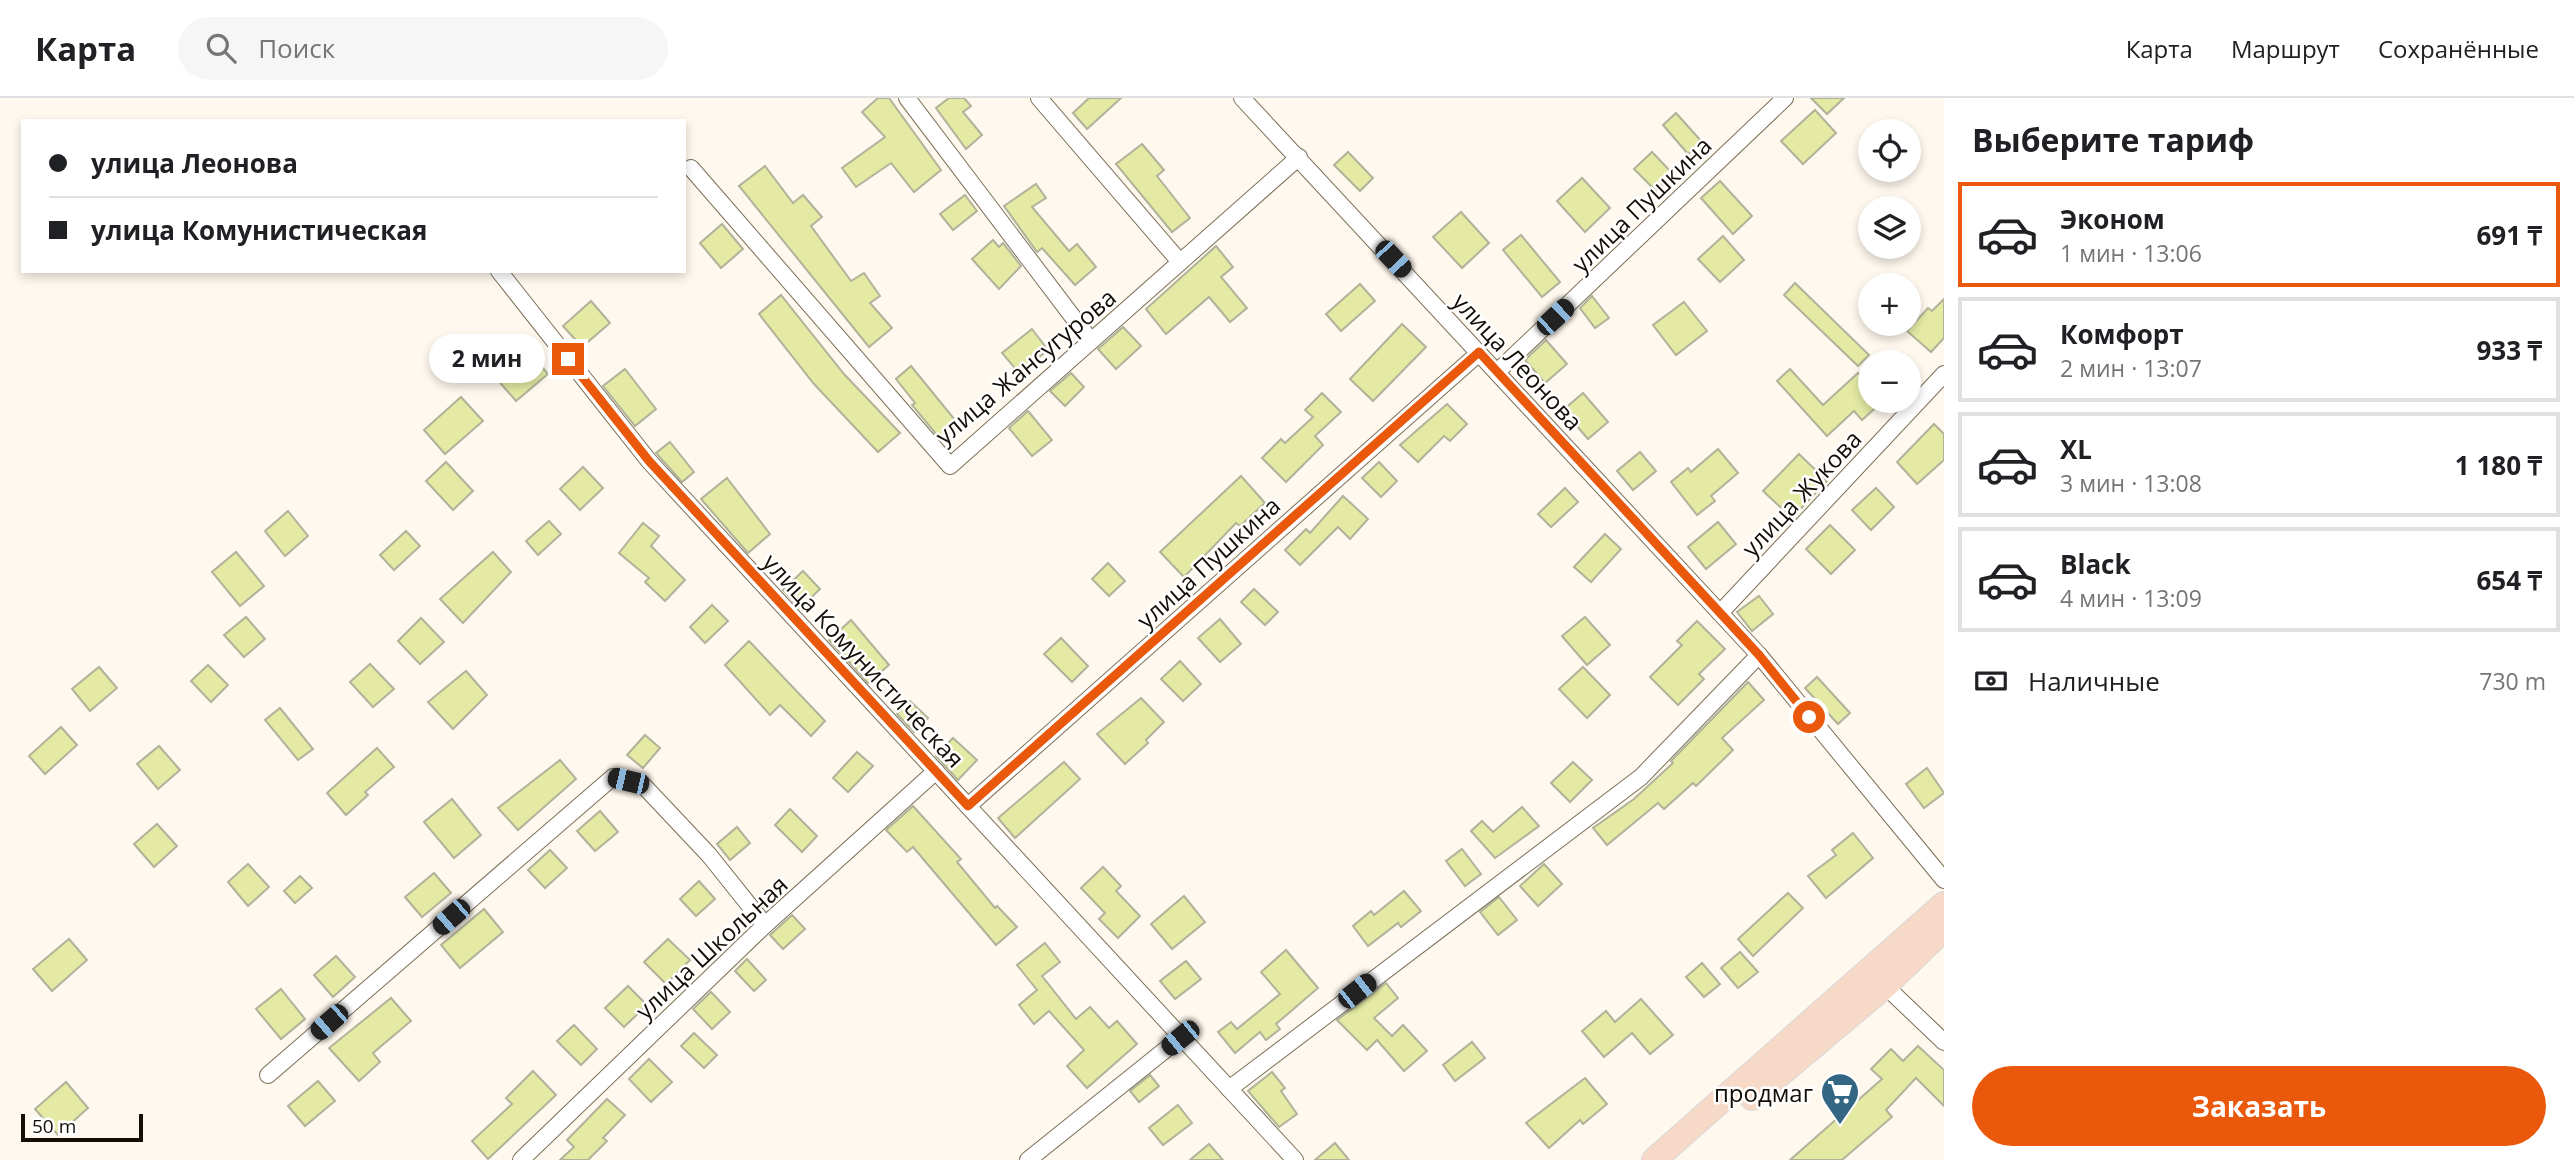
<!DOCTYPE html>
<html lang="ru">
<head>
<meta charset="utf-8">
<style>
	:root { --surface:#fff; --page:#f6f6f6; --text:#202124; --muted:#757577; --line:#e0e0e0; --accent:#ea580c }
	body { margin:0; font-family:"Open Sans",sans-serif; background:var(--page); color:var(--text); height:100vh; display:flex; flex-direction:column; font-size:26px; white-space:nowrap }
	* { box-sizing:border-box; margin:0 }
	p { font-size:23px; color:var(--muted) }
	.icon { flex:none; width:38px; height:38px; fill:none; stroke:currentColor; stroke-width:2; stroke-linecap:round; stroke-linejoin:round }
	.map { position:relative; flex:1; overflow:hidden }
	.details { display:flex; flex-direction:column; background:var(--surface); width:630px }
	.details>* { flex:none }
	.guide { position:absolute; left:21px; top:21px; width:665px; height:154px; border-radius:0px; box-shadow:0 4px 10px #0003; display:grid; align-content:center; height:154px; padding:0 28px; background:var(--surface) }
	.fabs { position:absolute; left:1858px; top:21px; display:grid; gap:14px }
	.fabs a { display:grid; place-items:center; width:63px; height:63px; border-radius:50%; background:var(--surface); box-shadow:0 4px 10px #0003; font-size:35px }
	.scale { position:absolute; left:21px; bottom:18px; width:122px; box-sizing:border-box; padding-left:7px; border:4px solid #130e06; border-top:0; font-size:19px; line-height:24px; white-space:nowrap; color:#130e06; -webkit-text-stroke:5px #fff; paint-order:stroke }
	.end { position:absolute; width:32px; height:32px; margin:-16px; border:9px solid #ea580c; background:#fff; box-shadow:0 0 0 4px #fff }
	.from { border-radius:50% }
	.bubble { position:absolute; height:49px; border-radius:24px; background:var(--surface); box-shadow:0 4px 10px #0003; font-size:23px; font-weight:700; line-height:49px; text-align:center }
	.car { position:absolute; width:21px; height:42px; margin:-21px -10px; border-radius:9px; box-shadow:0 0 5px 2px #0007; background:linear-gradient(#222 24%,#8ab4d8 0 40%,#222 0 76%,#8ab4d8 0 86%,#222 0) }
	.guide b { display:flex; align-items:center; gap:24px; height:66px; font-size:26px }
	.guide b+b { border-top:2px solid var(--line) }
	.guide i { width:18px; height:18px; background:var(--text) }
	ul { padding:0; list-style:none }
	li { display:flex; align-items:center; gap:21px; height:105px; margin:0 14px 10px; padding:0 14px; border:4px solid var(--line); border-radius:0px }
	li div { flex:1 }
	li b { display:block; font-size:26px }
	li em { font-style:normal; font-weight:700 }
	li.active { border-color:var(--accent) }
	li>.icon { width:63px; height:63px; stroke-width:1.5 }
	h2 { padding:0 28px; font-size:32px; line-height:84px }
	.pay { display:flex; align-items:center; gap:18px; height:77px; padding:0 28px; font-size:26px }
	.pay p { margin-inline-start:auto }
	.button { display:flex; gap:14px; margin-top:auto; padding:14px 28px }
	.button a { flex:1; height:80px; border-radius:42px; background:var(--accent); color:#fff; font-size:28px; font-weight:700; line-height:80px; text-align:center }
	header { display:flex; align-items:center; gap:42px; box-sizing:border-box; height:98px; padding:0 35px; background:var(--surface); border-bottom:2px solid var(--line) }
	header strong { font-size:33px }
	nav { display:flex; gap:38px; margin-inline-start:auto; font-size:24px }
	.search { width:490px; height:63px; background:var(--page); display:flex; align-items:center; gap:18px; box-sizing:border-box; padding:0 24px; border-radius:38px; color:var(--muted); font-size:26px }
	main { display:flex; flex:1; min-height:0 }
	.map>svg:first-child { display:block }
	.building { fill:#e4eaa4; stroke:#b0b399; stroke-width:2 }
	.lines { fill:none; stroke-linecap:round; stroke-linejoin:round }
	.street-casing { stroke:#7b6e58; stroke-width:18 }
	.primary-casing { stroke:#d9d8d7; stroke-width:26 }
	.street { stroke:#fff; stroke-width:16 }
	.primary { stroke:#f7d9c8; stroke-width:24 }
	.route { stroke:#ea580c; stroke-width:9 }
	.labels { text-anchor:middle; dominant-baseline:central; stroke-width:5; stroke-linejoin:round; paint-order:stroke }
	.street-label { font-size:24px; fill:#130e06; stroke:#fff }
	.poi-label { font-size:24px; fill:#130e06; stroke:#fff; text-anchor:end }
</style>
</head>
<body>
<header>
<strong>Карта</strong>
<div class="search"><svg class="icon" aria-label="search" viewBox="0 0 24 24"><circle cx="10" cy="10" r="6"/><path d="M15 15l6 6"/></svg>Поиск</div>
<nav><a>Карта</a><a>Маршрут</a><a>Сохранённые</a></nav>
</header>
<main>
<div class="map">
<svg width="1944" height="1062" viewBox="0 0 1944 1062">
	<rect width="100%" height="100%" fill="#fef8ee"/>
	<g class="building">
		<path d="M878,0H889L941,72L914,94L891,65L856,89L842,70L885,39L862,14Z"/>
		<path d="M949,0H964L971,8L963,14L982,37L966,51L936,10Z"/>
		<path d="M1089,0H1121L1087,31L1073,15Z"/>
		<path d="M1811,0H1844L1827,16Z"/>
		<path d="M1815,12L1836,35L1803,66L1781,43Z"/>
		<path d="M1676,15L1702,44L1688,56L1663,27Z"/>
		<path d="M1142,46L1164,72L1157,78L1190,120L1172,134L1116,66Z"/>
		<path d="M1348,54L1373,80L1360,93L1334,67Z"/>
		<path d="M1652,54L1673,76L1656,93L1634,71Z"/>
		<path d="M765,68L793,105L803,97L822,119L811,128L851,183L864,175L880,198L870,205L892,230L869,249L739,88Z"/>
		<path d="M1582,80L1610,110L1585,134L1557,103Z"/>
		<path d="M1720,83L1752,118L1733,136L1701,100Z"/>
		<path d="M1036,86L1046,100L1032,109L1069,153L1077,146L1096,169L1075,187L1042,150L1037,154L1004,108Z"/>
		<path d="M965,97L977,113L953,132L940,116Z"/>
		<path d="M1461,114L1489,145L1462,170L1433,139Z"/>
		<path d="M722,126L743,151L721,170L700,145Z"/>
		<path d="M1521,137L1560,184L1542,199L1503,152Z"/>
		<path d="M1723,138L1744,162L1720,184L1698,161Z"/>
		<path d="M993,142L999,149L1003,145L1021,168L999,191L972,161Z"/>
		<path d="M1216,148L1233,169L1221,179L1247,210L1230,224L1209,199L1166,236L1146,211Z"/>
		<path d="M1795,185L1869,257L1858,268L1784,197Z"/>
		<path d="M1360,186L1375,203L1341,233L1326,216Z"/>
		<path d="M781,197L844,276L900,335L878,354L814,286L759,216Z"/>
		<path d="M1592,198L1609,220L1595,230L1580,210Z"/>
		<path d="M1944,201V240L1931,254L1907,233L1928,210L1932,213Z"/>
		<path d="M591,203L610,225L582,249L563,228Z"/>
		<path d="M1684,204L1707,233L1676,257L1653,227Z"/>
		<path d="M1402,226L1426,249L1373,303L1350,281Z"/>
		<path d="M1123,229L1141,248L1116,271L1098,251Z"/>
		<path d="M1032,231L1048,252L1019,275L1002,255Z"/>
		<path d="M1546,242L1567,266L1545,285L1525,262Z"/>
		<path d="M521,245L548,276L516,303L489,272Z"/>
		<path d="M911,268L960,328L941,342L912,307L915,305L896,281Z"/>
		<path d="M625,271L656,311L635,328L603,288Z"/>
		<path d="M1790,271L1823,307L1858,275L1871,289V303H1883L1862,322L1854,313L1827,338L1777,283Z"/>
		<path d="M1071,275L1084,289L1065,308L1050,293Z"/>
		<path d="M1322,295L1341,314L1315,338L1323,347L1286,384L1262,360L1281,341L1285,345L1313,319L1305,312Z"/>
		<path d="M1583,295L1608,324L1588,341L1563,312Z"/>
		<path d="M461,299L483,323L445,356L424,332Z"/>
		<path d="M1447,306L1467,326L1450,343L1444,338L1418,364L1400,347Z"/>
		<path d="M1028,313L1052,342L1032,358L1009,330Z"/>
		<path d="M1934,326L1944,336V362L1917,386L1897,364Z"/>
		<path d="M670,344L694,374L682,384L656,355Z"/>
		<path d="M1718,351L1738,375L1711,398L1715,403L1697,417L1671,384L1688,370L1691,374Z"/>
		<path d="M1640,354L1656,373L1633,392L1617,373Z"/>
		<path d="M1799,356L1827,383L1792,420L1763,393Z"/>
		<path d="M446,364L473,393L453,412L426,383Z"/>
		<path d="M1379,364L1397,383L1381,399L1362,380Z"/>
		<path d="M583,369L603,390L580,412L560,391Z"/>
		<path d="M1241,378L1265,405L1240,428L1236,425L1184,479L1160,454Z"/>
		<path d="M727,380L770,436L748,455L701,401Z"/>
		<path d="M1565,390L1578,404L1551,429L1538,416Z"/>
		<path d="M1876,390L1894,409L1871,432L1852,412Z"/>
		<path d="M1343,398L1368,421L1350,441L1338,429L1300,467L1285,452L1306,431L1310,435Z"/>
		<path d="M288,413L308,438L285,458L265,433Z"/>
		<path d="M549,423L561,436L538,457L526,443Z"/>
		<path d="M1718,424L1736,446L1706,471L1688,449Z"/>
		<path d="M643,425L659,438L651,448L685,482L665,503L645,484L649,480L619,455Z"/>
		<path d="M1830,427L1855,452L1831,476L1806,451Z"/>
		<path d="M406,433L420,448L394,472L380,457Z"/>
		<path d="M1605,436L1621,451L1591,484L1574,469Z"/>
		<path d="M236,454L264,488L240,508L212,474Z"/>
		<path d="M493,454L511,474L463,525L440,501Z"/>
		<path d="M1108,465L1125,483L1109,498L1092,481Z"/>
		<path d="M803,473L820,491L800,510L783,492Z"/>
		<path d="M1254,491L1278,514L1265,527L1241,504Z"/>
		<path d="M1759,498L1773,516L1752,533L1737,514Z"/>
		<path d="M712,507L728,523L705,545L690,529Z"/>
		<path d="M246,519L265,541L244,559L224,537Z"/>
		<path d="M1585,519L1610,547L1587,567L1562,538Z"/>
		<path d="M421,520L444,544L420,566L398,543Z"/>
		<path d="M1220,521L1241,546L1220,564L1198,540Z"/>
		<path d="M851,522L889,567L868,585L829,542Z"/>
		<path d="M1697,523L1725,551L1699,576L1704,581L1678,607L1650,579L1682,547L1677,543Z"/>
		<path d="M1061,540L1088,568L1072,584L1044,556Z"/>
		<path d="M749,543L825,623L811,638L780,607L770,617L725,567Z"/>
		<path d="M1180,563L1201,586L1183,603L1161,581Z"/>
		<path d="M370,566L394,591L373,609L350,584Z"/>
		<path d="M208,567L228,587L211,604L191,583Z"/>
		<path d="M99,569L117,590L90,613L72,591Z"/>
		<path d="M1583,569L1610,597L1587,620L1559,591Z"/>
		<path d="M466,573L487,597L453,631L428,604Z"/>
		<path d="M1817,579L1850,615L1838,626L1805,590Z"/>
		<path d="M1748,584L1764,602L1722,640L1733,652L1696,688L1693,685L1664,711L1658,705L1607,747L1593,730L1634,701L1673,665L1671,663Z"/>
		<path d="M1141,600L1164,624L1146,642L1148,645L1125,666L1097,636Z"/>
		<path d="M910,603L928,620L914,634L897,616Z"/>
		<path d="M280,610L313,651L298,662L265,622Z"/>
		<path d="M61,629L77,647L45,676L29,658Z"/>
		<path d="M645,637L660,650L643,670L627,657Z"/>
		<path d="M953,640L977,662L958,682L936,658Z"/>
		<path d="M159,648L180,672L158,691L137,666Z"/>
		<path d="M377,650L394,669L365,694L368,697L346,717L327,695Z"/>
		<path d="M857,654L873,668L848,694L833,680Z"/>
		<path d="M560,662L576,681L518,732L498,710Z"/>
		<path d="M1064,664L1080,681L1015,740L998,720Z"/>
		<path d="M1573,664L1592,682L1570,704L1551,685Z"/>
		<path d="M1927,670L1944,695L1924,710L1906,686Z"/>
		<path d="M452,701L481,737L454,760L424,724Z"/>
		<path d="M913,708L961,761L957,764L995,810L997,808L1017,829L996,847L913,749L907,754L886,732Z"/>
		<path d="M1522,709L1539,728L1495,760L1471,733L1482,723L1493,734Z"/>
		<path d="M790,711L817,738L802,754L775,727Z"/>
		<path d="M600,713L618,734L595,753L577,733Z"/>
		<path d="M157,726L177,748L154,769L134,746Z"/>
		<path d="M737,729L750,745L730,762L717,746Z"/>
		<path d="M1853,735L1873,760L1826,800L1808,778L1836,757L1832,752Z"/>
		<path d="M1462,751L1481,776L1465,788L1446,763Z"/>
		<path d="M550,752L567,770L545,790L528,772Z"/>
		<path d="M248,766L269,789L248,808L228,784Z"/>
		<path d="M1544,766L1562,786L1538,808L1520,788Z"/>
		<path d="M1103,769L1121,788L1116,793L1140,818L1118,840L1099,821L1105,815L1081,790Z"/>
		<path d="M434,775L451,795L422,819L405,799Z"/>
		<path d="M300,778L312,790L295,805L284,793Z"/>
		<path d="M699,783L715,801L696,818L680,801Z"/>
		<path d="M1404,793L1421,813L1401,829L1398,825L1368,848L1353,828L1371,813L1374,817Z"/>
		<path d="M1788,795L1803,810L1753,858L1738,841Z"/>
		<path d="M1184,798L1205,824L1172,851L1151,826Z"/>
		<path d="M1499,799L1517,822L1498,837L1480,814Z"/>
		<path d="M484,811L503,834L460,870L441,847Z"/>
		<path d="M792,817L805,831L783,851L770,837Z"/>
		<path d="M69,841L87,862L52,893L33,871Z"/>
		<path d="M668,841L690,862L666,886L644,864Z"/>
		<path d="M1045,845L1060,864L1042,878L1076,921L1090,909L1109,930L1117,923L1137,946L1087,990L1067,968L1084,952L1049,913L1034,926L1019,907L1037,892L1017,867Z"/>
		<path d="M1286,852L1318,890L1276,926L1280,931L1266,942L1260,934L1235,955L1218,934L1231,924L1237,931L1280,896L1261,874Z"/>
		<path d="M1740,854L1758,874L1738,890L1721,870Z"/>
		<path d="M336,858L355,879L333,899L314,877Z"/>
		<path d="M747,861L766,882L754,893L735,873Z"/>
		<path d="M1186,863L1201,881L1175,901L1160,883Z"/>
		<path d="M1702,865L1720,886L1704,899L1686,879Z"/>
		<path d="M1386,885L1398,900L1374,920L1392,938L1403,927L1427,953L1404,973L1377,942L1367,952L1337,922Z"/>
		<path d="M628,888L647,907L624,929L605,910Z"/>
		<path d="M281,891L305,921L281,941L256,911Z"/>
		<path d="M711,894L730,914L712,931L693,911Z"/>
		<path d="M391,900L411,923L373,955L380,964L359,983L329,950Z"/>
		<path d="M1641,901L1673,937L1650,956L1632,935L1604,959L1582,933L1606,913L1615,924Z"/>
		<path d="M574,927L597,951L581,967L557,943Z"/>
		<path d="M694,935L717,957L704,970L681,948Z"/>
		<path d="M1472,944L1485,960L1455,983L1443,967Z"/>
		<path d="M1918,948L1944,972V1008L1916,980L1886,1012L1892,1019L1842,1062H1790L1882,981L1871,971L1891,951L1903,963Z"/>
		<path d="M649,961L672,984L651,1004L629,981Z"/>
		<path d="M533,973L556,997L488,1061L472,1043L512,1006L506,1000Z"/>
		<path d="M1272,974L1285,990L1281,993L1297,1016L1279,1029L1248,993Z"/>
		<path d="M1150,977L1159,988L1139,1004L1130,993Z"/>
		<path d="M1585,980L1607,1006L1583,1026L1580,1022L1549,1050L1526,1025Z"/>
		<path d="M318,983L335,1003L305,1028L288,1008Z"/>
		<path d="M66,984L88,1010L58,1037L35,1011Z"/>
		<path d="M607,1001L625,1017L603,1040L607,1043L588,1062H560L574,1049L567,1042Z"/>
		<path d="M1178,1007L1192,1025L1163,1047L1149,1030Z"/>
		<path d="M1335,1045L1349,1062H1315Z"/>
		<path d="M1209,1046L1223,1062H1190Z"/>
	</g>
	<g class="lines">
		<defs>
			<g id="street">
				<path d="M907,0L1091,243"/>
				<path d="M1039,0L1180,164"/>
				<path d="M1242,0L1759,557L1944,782"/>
				<path d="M691,70L950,368L1299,59"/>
				<path d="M499,173L649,363L1295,1062"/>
				<path d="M1497,274L1785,0"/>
				<path d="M1720,515L1944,276"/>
				<path d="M968,708L1479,255"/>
				<path d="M1880,883L1944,944"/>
				<path d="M268,977L613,679L643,687L709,757L765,827"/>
				<path d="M1229,991L1641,679L1759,557"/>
				<path d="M521,1062L765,827L936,673"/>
				<path d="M1028,1062L1180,940"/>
			</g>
			<g id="primary">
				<path d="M1752,1000L1884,889L1944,831"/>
				<path d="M1654,1062L1944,806"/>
			</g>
		</defs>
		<use href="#street" class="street-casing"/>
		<use href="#primary" class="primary-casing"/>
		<use href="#street" class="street"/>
		<use href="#primary" class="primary"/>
	</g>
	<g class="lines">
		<path class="route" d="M568,261L649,363L968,708L1479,254L1759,557L1809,619"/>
	</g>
	<defs>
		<symbol id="supermarket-pin" viewBox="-11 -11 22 30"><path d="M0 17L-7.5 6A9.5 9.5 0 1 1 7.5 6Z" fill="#336683" stroke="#fff"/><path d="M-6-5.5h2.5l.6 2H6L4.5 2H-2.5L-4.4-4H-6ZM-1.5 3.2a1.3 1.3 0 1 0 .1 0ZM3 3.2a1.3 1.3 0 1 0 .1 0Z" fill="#fff"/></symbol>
	</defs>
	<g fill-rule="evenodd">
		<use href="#supermarket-pin" x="1818" y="972" width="44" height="60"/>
	</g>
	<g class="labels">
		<g class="street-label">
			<text transform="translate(1641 106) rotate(-44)">улица Пушкина</text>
			<text transform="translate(1518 263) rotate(47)">улица Леонова</text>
			<text transform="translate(1025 268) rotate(-40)">улица Жансугурова</text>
			<text transform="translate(1801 395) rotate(-47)">улица Жукова</text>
			<text transform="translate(1208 464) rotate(-42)">улица Пушкина</text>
			<text transform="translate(864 562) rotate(47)">улица Комунистическая</text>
			<text transform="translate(711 849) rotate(-43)">улица Школьная</text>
		</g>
		<g class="poi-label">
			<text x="1813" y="994">продмаг</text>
		</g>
	</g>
</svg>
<div class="fabs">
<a><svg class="icon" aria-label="locate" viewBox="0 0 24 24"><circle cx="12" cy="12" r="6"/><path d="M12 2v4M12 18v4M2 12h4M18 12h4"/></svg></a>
<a><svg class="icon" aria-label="layers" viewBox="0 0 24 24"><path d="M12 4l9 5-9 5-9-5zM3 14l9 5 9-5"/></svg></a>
<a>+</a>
<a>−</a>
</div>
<div class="scale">50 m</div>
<i class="end from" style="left:1809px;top:619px"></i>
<i class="end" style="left:568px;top:261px"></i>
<div class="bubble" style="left:429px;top:236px;width:116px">2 мин</div>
<i class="car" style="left:1393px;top:161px;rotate:137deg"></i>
<i class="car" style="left:1555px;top:219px;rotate:47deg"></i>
<i class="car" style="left:628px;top:683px;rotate:283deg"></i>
<i class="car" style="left:451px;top:819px;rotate:229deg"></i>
<i class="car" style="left:1357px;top:893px;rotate:52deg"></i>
<i class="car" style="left:329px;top:924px;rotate:229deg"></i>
<i class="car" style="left:1180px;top:940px;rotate:231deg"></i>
<div class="guide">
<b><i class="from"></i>улица Леонова</b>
<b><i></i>улица Комунистическая</b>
</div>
</div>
<section class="details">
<h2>Выберите тариф</h2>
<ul>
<li class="active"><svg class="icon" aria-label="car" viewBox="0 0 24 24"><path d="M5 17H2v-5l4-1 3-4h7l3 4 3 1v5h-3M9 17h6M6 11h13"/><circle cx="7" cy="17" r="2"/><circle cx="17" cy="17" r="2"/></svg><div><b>Эконом</b><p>1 мин · 13:06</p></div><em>691 ₸</em></li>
<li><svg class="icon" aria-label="car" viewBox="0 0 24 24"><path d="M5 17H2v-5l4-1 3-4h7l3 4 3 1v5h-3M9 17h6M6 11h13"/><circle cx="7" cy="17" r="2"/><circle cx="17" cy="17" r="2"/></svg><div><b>Комфорт</b><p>2 мин · 13:07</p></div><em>933 ₸</em></li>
<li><svg class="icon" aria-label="car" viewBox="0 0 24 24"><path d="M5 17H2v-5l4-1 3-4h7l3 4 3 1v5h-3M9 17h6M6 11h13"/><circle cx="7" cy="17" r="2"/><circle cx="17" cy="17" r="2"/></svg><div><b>XL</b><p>3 мин · 13:08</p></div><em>1 180 ₸</em></li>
<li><svg class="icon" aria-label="car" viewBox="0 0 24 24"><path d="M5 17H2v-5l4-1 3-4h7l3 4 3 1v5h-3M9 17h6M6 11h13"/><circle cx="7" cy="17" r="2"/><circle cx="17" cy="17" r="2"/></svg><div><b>Black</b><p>4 мин · 13:09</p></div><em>654 ₸</em></li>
</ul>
<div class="pay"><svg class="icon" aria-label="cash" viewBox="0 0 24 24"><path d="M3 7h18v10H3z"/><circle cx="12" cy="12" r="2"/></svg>Наличные<p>730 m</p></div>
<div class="button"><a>Заказать</a></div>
</section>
</main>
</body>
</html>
